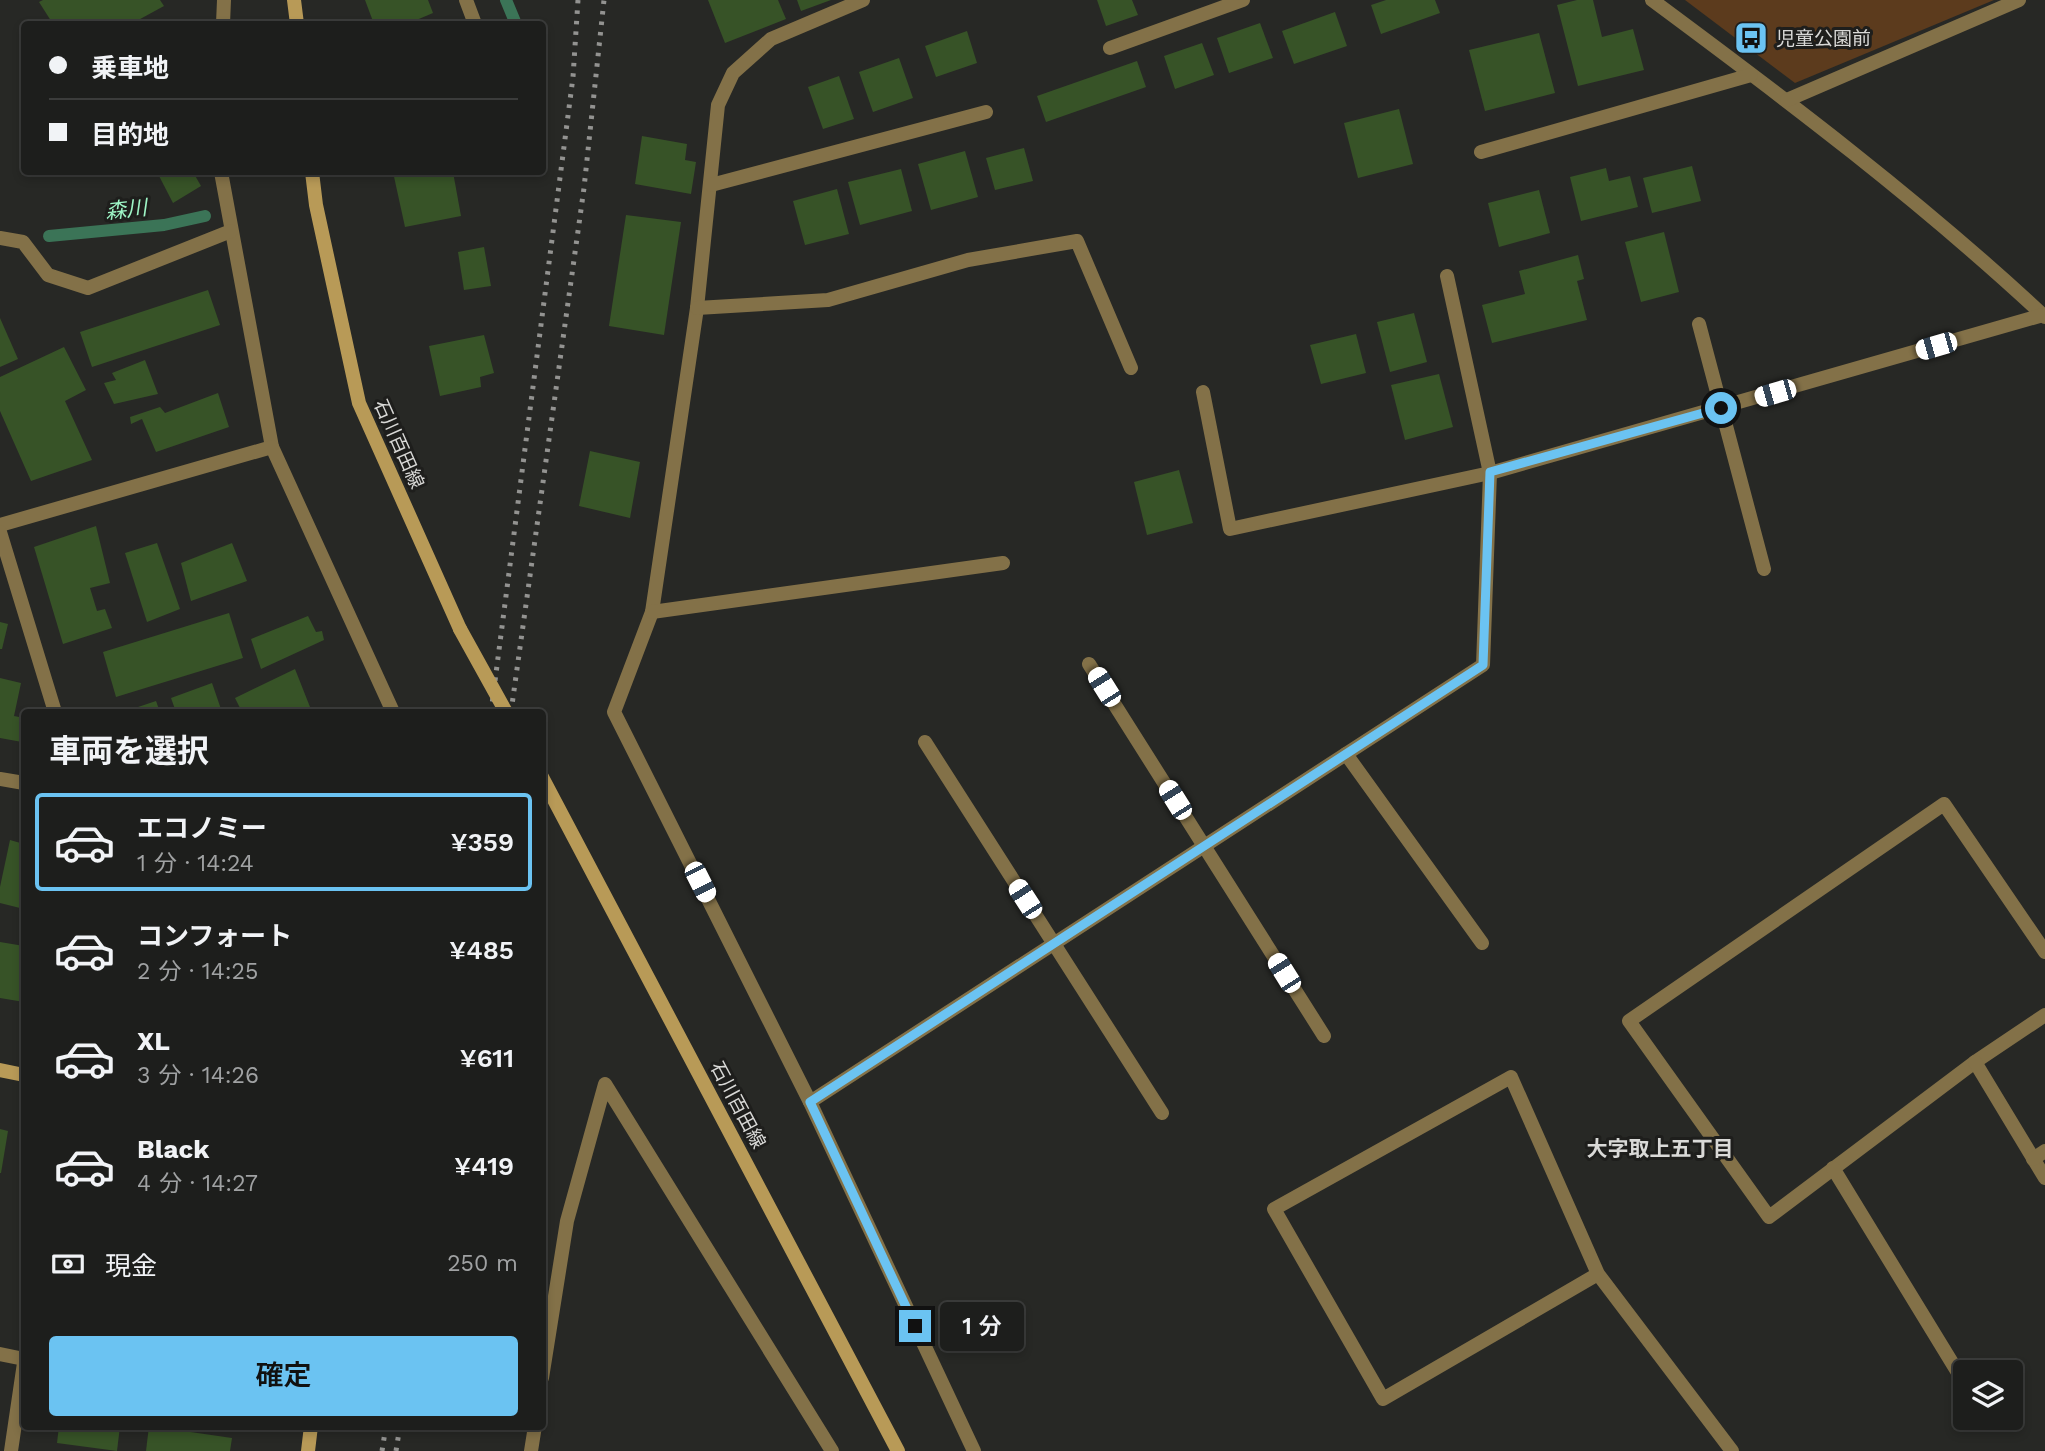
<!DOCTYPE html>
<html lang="ja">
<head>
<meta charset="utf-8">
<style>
	:root { --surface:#1d1e1c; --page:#252725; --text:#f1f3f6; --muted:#a0a2a3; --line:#3b3c3b; --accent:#6bc3f2 }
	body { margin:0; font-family:"Work Sans","Noto Sans JP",sans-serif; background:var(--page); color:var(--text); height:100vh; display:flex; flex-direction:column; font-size:26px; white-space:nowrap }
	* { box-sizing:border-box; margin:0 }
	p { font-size:23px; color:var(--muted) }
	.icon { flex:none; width:38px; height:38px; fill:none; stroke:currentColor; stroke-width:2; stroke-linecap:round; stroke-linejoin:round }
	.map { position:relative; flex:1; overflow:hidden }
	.side { position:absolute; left:21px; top:709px; width:525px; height:721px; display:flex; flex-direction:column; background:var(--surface); border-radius:7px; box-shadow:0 4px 10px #0003,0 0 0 2px var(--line) }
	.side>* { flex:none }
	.top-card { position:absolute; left:21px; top:21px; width:525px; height:154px; border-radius:7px; box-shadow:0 4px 10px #0003,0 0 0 2px var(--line); display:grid; align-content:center; height:154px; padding:0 28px; background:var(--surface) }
	.controls { position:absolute; left:1953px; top:1360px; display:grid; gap:14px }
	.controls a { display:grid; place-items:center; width:70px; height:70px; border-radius:7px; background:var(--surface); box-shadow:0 4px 10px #0003,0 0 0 2px var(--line); font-size:35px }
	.end { position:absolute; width:32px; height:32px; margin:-16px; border:9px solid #6bc3f2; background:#111; box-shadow:0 0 0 4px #111 }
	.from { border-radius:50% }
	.bubble { position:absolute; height:49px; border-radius:7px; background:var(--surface); box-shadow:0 4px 10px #0003,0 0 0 2px var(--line); font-size:23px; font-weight:600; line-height:49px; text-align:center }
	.car { position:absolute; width:21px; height:42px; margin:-21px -10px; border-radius:9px; box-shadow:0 0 5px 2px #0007; background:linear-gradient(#fff 24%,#345 0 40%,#fff 0 76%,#345 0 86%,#fff 0) }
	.top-card b { display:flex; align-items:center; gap:24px; height:66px; font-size:26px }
	.top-card b+b { border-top:2px solid var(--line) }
	.top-card i { width:18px; height:18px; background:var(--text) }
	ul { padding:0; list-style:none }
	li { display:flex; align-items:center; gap:21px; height:98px; margin:0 14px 10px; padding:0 14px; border:4px solid transparent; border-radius:7px }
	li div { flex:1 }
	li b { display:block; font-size:26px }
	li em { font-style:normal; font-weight:600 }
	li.on { border-color:var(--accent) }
	li>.icon { width:63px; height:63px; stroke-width:1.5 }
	h2 { padding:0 28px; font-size:32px; line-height:84px }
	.pay { display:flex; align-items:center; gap:18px; height:77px; padding:0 28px; font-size:26px }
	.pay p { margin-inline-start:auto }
	.action { display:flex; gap:14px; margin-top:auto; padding:14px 28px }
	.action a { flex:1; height:80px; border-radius:7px; background:var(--accent); color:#111; font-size:28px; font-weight:600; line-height:80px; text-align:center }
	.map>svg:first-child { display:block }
	.green { fill:#5c3b1d }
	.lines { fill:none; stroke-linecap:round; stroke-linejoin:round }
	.stream { stroke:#3b7457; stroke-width:12 }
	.building { fill:#375327 }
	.street { stroke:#837148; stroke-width:14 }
	.secondary { stroke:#b89a57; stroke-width:14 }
	.rail { stroke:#939391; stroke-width:5; stroke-dasharray:3.5 7; stroke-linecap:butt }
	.secondary-bridge { stroke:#b89a57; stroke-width:14 }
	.route { stroke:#6bc3f2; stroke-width:9 }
	.labels { text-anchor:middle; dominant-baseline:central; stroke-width:6; stroke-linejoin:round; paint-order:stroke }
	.poi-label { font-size:19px; fill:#d9d9d7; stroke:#1e1e1c; text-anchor:start }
	.street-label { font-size:19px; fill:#d9d9d7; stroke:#1e1e1c }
	.water-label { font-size:21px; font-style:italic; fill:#9ef5c6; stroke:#1e1e1c }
	.neighbourhood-label { font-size:21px; font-weight:bold; fill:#d9d9d7; stroke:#1e1e1c }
</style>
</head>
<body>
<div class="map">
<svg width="2045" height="1451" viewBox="0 0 2045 1451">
	<rect width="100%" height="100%" fill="#272825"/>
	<path class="green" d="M1685,0H1994L1795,83Z"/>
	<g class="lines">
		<g class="stream">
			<path d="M506,0L516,24"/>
			<path d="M49,236L164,225L205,216"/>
		</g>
	</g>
	<g class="building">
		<path d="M43,0H160L164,6L131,24H53L39,2Z"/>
		<path d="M365,0H428L433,13L407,24H374Z"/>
		<path d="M708,0H778L786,19L725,43Z"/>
		<path d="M797,0H831L801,11Z"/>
		<path d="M1097,0H1132L1138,15L1106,26Z"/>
		<path d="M1386,0H1435L1440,13L1381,34L1371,5Z"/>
		<path d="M1577,0H1593L1602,37L1633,29L1644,70L1578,86L1557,5Z"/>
		<path d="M1335,12L1347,46L1294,64L1282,31Z"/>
		<path d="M1260,23L1273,58L1229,73L1217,38Z"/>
		<path d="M967,31L977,63L936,77L925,46Z"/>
		<path d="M1539,33L1555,93L1485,111L1469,50Z"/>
		<path d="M1202,43L1214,75L1175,89L1164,56Z"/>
		<path d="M899,58L913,98L873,112L859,72Z"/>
		<path d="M1137,61L1146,87L1046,122L1037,96Z"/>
		<path d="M839,76L854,119L823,129L808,87Z"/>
		<path d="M1399,109L1413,164L1358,178L1344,123Z"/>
		<path d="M642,136L687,144L685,160L696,162L691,194L635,184Z"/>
		<path d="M1024,148L1033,181L995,190L986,158Z"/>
		<path d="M965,151L978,197L931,210L918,164Z"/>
		<path d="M1692,166L1701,201L1652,213L1643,178Z"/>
		<path d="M1606,168L1609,181L1630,176L1638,207L1581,221L1570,177Z"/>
		<path d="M901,169L912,211L860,225L848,182Z"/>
		<path d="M157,172H193L201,186L173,203Z"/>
		<path d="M393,172H453L461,216L405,227Z"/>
		<path d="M837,189L849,234L805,245L793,201Z"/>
		<path d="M1539,190L1550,233L1499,247L1488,203Z"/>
		<path d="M626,215L681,222L664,335L609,326Z"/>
		<path d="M1664,232L1679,292L1641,302L1625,242Z"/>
		<path d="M484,247L491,286L464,290L458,252Z"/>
		<path d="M1578,255L1584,279L1577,281L1587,320L1492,343L1482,305L1525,294L1519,271Z"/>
		<path d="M208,290L220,325L92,367L80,332Z"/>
		<path d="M1414,313L1427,362L1390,372L1377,322Z"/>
		<path d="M0,318L18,359L0,367Z"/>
		<path d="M1356,334L1366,373L1321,384L1310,345Z"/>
		<path d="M484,335L494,373L480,377L481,387L440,396L429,346Z"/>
		<path d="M64,347L86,390L65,401L92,460L31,481L0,411V377Z"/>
		<path d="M145,360L158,394L114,404L104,383L116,380L112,373Z"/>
		<path d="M1439,374L1453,427L1405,440L1391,385Z"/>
		<path d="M218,393L229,427L156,452L142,419L131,424L130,417L160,407L165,413Z"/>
		<path d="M590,451L640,462L630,518L579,506Z"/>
		<path d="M1179,470L1193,523L1147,535L1134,482Z"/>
		<path d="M96,526L110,583L90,588L97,611L105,609L112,628L63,644L34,547Z"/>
		<path d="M157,543L180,609L147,622L125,553Z"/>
		<path d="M232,543L247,581L191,601L181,563Z"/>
		<path d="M229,613L243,658L116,697L103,652Z"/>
		<path d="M308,616L316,632L322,631L324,640L261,669L251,639Z"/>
		<path d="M0,622L8,624L2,649H0Z"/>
		<path d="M295,669L312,712H242L235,698Z"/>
		<path d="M0,678L21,683L14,716L24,718L22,742L0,738Z"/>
		<path d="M212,683L222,712H176L171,698Z"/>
		<path d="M156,701L160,712H123Z"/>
		<path d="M10,840L24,844V909L0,903V887Z"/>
		<path d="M0,942L24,946V1002L0,998Z"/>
		<path d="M0,1129L8,1131L1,1173H0Z"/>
		<path d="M59,1426H120L117,1451L57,1443Z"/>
		<path d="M149,1426L232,1438L230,1451H146Z"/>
	</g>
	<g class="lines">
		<g class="street">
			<path d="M466,0L475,24"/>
			<path d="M863,0L771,39L733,73L718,105L697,308L652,612L614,712L810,1102L974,1451"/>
			<path d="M1652,0C1787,100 1922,202 2045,317"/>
			<path d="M223,24L224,0"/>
			<path d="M1110,48L1243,0"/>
			<path d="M1787,100L2019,0"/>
			<path d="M1481,152L1751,75"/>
			<path d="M221,172L272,447"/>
			<path d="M711,185L986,112"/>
			<path d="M0,238L23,242L48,275L88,288L231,231"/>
			<path d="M697,308L828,300L968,260L1077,241L1131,368"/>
			<path d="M1699,324L1764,569"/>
			<path d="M1203,392L1230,529L1490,473L2043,315"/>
			<path d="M0,525L272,447L393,712"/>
			<path d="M0,532L55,712"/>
			<path d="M652,612L1003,563"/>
			<path d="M1089,664L1324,1036"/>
			<path d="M925,742L1162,1113"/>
			<path d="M1346,754L1482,943"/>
			<path d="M0,779L24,783"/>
			<path d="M2045,952L1944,804L1629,1021L1769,1217L1975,1062L2045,1015"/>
			<path d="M1975,1062L2045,1178"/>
			<path d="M810,1102L1483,665L1490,473L1447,276"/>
			<path d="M2033,1159L2045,1151"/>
			<path d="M1833,1168L1965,1384"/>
			<path d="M1598,1274L1383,1399L1274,1209L1511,1077L1598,1274L1732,1451"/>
			<path d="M0,1354L24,1359"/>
			<path d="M542,1378L567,1221L605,1084L832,1451"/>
			<path d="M1986,1418L1989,1423"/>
			<path d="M11,1451L24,1363"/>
			<path d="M531,1451L535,1426"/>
		</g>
		<g class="secondary">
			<path d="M294,0L297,24"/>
			<path d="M312,172L316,205L359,403L460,629"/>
			<path d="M542,777L898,1451"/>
			<path d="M0,1070L24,1075"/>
			<path d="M308,1451L311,1426"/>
		</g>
		<g class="rail">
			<path d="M491,712L573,77L578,0"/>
			<path d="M511,712L584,188L604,0"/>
			<path d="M382,1451L386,1426"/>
			<path d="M396,1451L400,1426"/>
		</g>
		<path class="secondary-bridge" d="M460,629L506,712"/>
	</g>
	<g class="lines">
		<path class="route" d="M915,1326L810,1102L1483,665L1490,472L1721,408"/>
	</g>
	<defs>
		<symbol id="bus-square" viewBox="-11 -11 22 22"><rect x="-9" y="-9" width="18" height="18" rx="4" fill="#6bc3f2" stroke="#1e1e1c"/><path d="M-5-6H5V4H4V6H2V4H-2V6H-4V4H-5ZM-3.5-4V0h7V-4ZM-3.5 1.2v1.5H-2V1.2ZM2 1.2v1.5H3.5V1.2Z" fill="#111"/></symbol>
	</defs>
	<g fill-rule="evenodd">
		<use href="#bus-square" x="1732" y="19" width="38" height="38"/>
	</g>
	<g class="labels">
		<g class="poi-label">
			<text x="1776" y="38">児童公園前</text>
		</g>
		<g class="street-label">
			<text transform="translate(399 444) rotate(66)">石川百田線</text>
			<text transform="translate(738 1105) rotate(62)">石川百田線</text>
		</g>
		<g class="water-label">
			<text transform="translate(126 209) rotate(-6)">森川</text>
		</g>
		<g class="neighbourhood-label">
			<text x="1660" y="1148">大字取上五丁目</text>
		</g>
	</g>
</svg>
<div class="controls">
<a><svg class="icon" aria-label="layers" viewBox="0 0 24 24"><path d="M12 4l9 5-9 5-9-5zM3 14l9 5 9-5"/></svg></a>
</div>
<i class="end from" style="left:1721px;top:408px"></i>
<i class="end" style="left:915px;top:1326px"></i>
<div class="bubble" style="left:940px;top:1302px;width:84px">1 分</div>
<i class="car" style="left:1936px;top:346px;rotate:254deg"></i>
<i class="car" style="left:1775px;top:393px;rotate:254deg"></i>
<i class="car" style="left:1104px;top:687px;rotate:328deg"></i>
<i class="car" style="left:1175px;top:800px;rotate:328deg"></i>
<i class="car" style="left:700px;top:882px;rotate:153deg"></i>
<i class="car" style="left:1025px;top:899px;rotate:327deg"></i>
<i class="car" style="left:1284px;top:973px;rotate:328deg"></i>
<div class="top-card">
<b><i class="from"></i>乗車地</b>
<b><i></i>目的地</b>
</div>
<section class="side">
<h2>車両を選択</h2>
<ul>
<li class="on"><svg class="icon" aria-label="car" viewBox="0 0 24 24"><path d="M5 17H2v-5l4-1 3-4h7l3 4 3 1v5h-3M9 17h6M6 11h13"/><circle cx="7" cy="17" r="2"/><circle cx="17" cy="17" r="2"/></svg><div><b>エコノミー</b><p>1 分 · 14:24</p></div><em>¥359</em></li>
<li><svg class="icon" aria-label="car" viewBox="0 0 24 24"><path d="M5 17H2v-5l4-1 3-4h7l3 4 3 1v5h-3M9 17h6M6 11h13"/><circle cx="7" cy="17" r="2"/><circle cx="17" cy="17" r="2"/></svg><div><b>コンフォート</b><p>2 分 · 14:25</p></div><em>¥485</em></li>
<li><svg class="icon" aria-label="car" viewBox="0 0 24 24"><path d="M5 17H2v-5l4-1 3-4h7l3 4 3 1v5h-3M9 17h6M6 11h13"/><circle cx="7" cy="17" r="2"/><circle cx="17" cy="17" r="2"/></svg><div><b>XL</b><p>3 分 · 14:26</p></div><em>¥611</em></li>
<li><svg class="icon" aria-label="car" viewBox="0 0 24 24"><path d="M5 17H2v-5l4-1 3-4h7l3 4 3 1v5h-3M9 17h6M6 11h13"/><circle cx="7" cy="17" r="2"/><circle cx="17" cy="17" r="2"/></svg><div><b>Black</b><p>4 分 · 14:27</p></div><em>¥419</em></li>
</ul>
<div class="pay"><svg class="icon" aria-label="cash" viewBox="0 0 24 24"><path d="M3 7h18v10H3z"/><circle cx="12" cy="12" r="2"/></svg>現金<p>250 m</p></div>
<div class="action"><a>確定</a></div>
</section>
</div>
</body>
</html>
